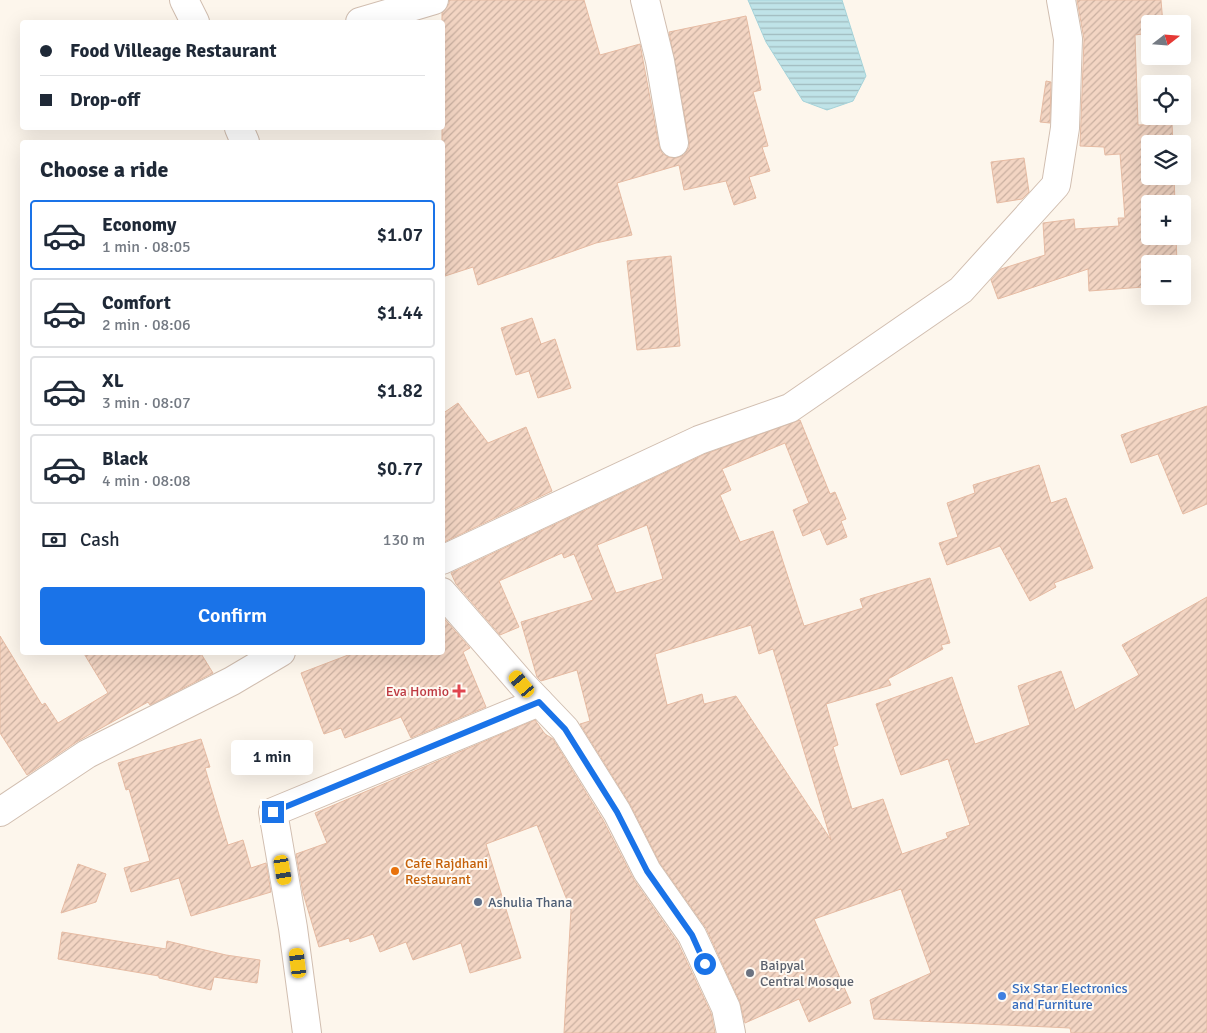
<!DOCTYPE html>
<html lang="en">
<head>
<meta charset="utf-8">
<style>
	:root { --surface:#fff; --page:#f6f6f7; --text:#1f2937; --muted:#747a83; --line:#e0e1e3; --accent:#1a73e8 }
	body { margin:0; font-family:Signika,sans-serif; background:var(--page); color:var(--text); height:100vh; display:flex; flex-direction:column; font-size:19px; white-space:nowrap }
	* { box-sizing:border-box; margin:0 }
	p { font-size:16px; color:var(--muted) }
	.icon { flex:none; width:28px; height:28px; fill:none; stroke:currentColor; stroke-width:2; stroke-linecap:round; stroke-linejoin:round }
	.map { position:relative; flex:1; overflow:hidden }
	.sheet { position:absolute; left:20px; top:140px; width:425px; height:515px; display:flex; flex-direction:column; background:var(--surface); border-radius:5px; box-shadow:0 5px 20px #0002 }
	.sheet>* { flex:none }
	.banner { position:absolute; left:20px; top:20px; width:425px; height:110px; border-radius:5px; box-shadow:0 5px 20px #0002; display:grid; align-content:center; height:110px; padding:0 20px; background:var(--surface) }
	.needle { width:32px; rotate:73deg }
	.controls { position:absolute; left:1141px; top:15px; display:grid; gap:10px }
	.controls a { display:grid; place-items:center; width:50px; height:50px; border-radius:5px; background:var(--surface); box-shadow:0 5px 20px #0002; font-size:25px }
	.end { position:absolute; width:22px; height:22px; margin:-11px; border:6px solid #1a73e8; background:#fff; box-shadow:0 0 0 2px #fff }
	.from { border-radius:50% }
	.bubble { position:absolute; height:35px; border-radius:5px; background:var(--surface); box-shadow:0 5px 20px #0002; font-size:16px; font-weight:600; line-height:35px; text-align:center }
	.car { position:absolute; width:15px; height:30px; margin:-15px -8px; border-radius:6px; box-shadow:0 0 4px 1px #0007; background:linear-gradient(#f5c518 24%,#345 0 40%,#f5c518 0 76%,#345 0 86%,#f5c518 0) }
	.banner b { display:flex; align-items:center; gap:18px; height:48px; font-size:19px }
	.banner b+b { border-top:1px solid var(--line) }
	.banner i { width:12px; height:12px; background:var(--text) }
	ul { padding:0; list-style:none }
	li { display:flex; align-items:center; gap:15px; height:70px; margin:0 10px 8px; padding:0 10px; border:2px solid var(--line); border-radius:5px }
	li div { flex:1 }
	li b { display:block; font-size:19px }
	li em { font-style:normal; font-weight:600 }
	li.current { border-color:var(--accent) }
	li>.icon { width:45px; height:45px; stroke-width:1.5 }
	h2 { padding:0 20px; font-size:22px; line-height:60px }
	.pay { display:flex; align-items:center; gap:12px; height:55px; padding:0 20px; font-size:19px }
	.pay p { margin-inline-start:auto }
	.cta { display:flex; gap:10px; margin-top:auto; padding:10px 20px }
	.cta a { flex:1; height:58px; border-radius:5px; background:var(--accent); color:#fff; font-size:20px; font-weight:600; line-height:58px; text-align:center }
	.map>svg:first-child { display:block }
	.water { fill:url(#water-rules); stroke:#a5d3da }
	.building { fill:url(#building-hatch); stroke:#e6bba3; fill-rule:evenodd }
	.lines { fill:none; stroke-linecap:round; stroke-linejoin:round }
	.street-casing { stroke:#d1beb0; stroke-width:30 }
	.street { stroke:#fff; stroke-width:28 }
	.route { stroke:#1a73e8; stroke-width:6 }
	.health-dot { fill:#e0444e; stroke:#fffaf3; stroke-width:2 }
	.food-dot { fill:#e8710a; stroke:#fffaf3; stroke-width:2 }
	.service-dot { fill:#5c6f8a; stroke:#fffaf3; stroke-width:2 }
	.worship-dot { fill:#6b7280; stroke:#fffaf3; stroke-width:2 }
	.shop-dot { fill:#3f7fe0; stroke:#fffaf3; stroke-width:2 }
	.labels { text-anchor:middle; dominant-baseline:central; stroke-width:4; stroke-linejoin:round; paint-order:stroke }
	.health-label { font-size:14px; fill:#be3a42; stroke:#fffaf3; text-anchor:end }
	.food-label { font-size:14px; fill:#c56008; stroke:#fffaf3; text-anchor:start }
	.service-label { font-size:14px; fill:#4e5e75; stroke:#fffaf3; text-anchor:start }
	.worship-label { font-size:14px; fill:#5b616d; stroke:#fffaf3; text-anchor:start }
	.shop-label { font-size:14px; fill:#366cbe; stroke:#fffaf3; text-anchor:start }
</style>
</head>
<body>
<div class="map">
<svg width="1207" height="1033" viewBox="0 0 1207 1033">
	<defs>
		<pattern id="water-rules" width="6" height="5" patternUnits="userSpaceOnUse" patternTransform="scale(1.25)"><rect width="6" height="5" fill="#bfe3e8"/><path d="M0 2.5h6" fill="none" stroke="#a0bbbe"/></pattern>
		<pattern id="building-hatch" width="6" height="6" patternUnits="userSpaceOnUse" patternTransform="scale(1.25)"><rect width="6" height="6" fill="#f3d5c3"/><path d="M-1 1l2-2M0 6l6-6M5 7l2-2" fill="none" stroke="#cab0a1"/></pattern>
	</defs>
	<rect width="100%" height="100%" fill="#fdf6ec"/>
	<path class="water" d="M748,0H842L866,76L853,101L827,110L803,101L766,42Z"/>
	<g class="building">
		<path d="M449,0H584L600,55L640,44L659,146L662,153L668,157L676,158L684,155L689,148V140L669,32L746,16L761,90L753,92L768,146L762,147L770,171L749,177L756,198L734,205L726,181L684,190L679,165L617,183L632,235L596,243L478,285L473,267L442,277V13L449,4Z"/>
		<path d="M1077,0H1161L1163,24H1150V33L1135,35L1138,125L1172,124L1173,144H1150V176H1174L1175,204H1150V236H1176L1177,264H1150V269H1143L1144,287L1089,291L1088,269L998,299L991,280L1001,269L1045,255L1043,223L1074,219L1075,229L1119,226L1118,218H1125L1120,154L1105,155L1104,147L1080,146L1084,39Z"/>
		<path d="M1046,81L1051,82L1050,123L1040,122Z"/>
		<path d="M1024,158L1029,192L1022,199L997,203L991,162Z"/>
		<path d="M671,256L680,346L637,350L627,261Z"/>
		<path d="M532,318L541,344L555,339L571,388L538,398L529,371L516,375L501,328Z"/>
		<path d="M458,403L488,443L526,427L552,491L442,543V414Z"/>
		<path d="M1207,406V504L1183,514L1158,454L1131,463L1121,435Z"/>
		<path d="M800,420L830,494L835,492L846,519L841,521L847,537L827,545L820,529L803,536L793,510L809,503L785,443L722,469L731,490L720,495L740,542L773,531L804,626L863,608L860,599L930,578L950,643L941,645L943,649L888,679L891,685L826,704L838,745L833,747L852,809L883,799L902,854L948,838L946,833L970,825L948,759L901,775L876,704L952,677L975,744L1030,725L1018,686L1061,671L1075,710L1139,675L1122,645L1207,597V1033H1071L1070,1028L874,1019L870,1000L931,973L901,889L814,919L851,1003L809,1022L799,999L745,1023L740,1002L706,928L660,863L630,804L580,724L590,721L577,670L541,681L537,677L521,622L593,600L574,554L564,558L562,553L499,581L519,627L500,635L456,584L451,573L705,454ZM647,525L663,579L616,593L597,545ZM751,625L759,654L773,649L831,840L736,696L704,704L702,694L667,705L655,654Z"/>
		<path d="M1039,465L1051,503L1066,498L1093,568L1054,583L1056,587L1030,601L1000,546L947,565L939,543L958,537L947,503L975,493L973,485Z"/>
		<path d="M442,616L470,648L463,652L486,707L411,738L401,717L345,738L341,728L324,734L301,673L356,652H442Z"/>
		<path d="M0,636L42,705L45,703L58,723L108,693L83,652H200L213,673L150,705L148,702L78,741L27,775L0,733Z"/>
		<path d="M535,720L545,734L553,739L603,820L634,880L678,943L711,1013L715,1033H564L571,910L537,825L486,844L521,958L470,973L461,943L413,960L406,942L380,952L373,934L350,942L349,938L319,947L303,893L296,854L327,843L315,813Z"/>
		<path d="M201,739L210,767L205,768L228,845L243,840L251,868L266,863L271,892L191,916L179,878L131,892L124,868L150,861L129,789L126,790L118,763Z"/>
		<path d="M78,864L106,874L96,902L61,913Z"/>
		<path d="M62,932L166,949L167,941L226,955L260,960L257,983L214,977L211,990L159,978V976L58,959Z"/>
	</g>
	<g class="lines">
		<defs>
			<g id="street">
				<path d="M184,0L195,22"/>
				<path d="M645,0L660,61L674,143"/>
				<path d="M360,22L434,0"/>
				<path d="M239,128L245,142"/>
				<path d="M442,560L699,440L790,408L961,290L1056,185L1065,128L1068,39L1061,0"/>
				<path d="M442,592L522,684L565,729L617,812L647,871L692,935L726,1008L731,1033"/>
				<path d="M0,812L87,754L232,681L281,652"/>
				<path d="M307,1033L293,928L273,812L539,702"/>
			</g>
		</defs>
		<use href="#street" class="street-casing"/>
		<use href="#street" class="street"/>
	</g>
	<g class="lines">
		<path class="route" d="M273,812L539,702L565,729L617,812L647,871L692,935L705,964"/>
	</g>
	<path class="health-dot" d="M456.5 683.5h5v5h5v5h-5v5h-5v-5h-5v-5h5z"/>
	<circle class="food-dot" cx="395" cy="871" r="5"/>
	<circle class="service-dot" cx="478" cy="902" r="5"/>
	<circle class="worship-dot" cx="750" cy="973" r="5"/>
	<circle class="shop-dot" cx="1002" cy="996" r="5"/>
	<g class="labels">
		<g class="health-label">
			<text x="449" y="691">Eva Homio</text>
		</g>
		<g class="food-label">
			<text x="405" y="863">Cafe Rajdhani<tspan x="405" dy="16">Restaurant</tspan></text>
		</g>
		<g class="service-label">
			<text x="488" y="902">Ashulia Thana</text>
		</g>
		<g class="worship-label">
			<text x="760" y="965">Baipyal<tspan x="760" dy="16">Central Mosque</tspan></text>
		</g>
		<g class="shop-label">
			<text x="1012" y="988">Six Star Electronics<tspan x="1012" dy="16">and Furniture</tspan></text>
		</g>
	</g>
</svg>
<div class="controls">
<a><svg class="needle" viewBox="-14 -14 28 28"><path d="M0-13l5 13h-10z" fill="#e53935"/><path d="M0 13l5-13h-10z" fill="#747a83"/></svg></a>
<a><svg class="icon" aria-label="locate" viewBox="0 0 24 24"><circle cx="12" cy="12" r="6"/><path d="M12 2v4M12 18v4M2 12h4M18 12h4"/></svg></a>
<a><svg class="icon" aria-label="layers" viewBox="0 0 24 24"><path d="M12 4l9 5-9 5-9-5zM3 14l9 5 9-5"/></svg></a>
<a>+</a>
<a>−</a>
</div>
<i class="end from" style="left:705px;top:964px"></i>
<i class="end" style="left:273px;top:812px"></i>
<div class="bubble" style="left:231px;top:740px;width:82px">1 min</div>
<i class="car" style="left:522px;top:684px;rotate:320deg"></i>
<i class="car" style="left:283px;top:870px;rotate:170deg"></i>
<i class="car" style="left:298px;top:963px;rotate:353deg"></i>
<div class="banner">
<b><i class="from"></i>Food Villeage Restaurant</b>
<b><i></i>Drop-off</b>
</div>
<section class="sheet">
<h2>Choose a ride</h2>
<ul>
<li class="current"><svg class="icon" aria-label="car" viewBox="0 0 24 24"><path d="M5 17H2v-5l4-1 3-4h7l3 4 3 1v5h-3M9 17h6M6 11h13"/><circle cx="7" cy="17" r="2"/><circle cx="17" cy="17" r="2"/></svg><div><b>Economy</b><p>1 min · 08:05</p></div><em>$1.07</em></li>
<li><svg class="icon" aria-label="car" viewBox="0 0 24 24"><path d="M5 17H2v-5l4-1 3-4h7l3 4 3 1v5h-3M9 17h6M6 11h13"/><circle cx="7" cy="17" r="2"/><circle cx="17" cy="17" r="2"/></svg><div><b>Comfort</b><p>2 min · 08:06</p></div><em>$1.44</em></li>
<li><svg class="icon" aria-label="car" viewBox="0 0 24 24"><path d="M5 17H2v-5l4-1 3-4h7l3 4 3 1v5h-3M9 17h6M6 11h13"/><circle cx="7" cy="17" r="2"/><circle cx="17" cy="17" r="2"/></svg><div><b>XL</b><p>3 min · 08:07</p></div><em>$1.82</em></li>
<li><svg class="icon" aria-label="car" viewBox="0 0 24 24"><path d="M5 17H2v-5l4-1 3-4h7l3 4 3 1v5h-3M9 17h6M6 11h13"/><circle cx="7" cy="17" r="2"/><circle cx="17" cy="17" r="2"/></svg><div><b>Black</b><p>4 min · 08:08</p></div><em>$0.77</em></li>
</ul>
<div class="pay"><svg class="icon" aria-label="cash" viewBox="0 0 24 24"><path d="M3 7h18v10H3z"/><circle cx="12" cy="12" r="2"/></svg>Cash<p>130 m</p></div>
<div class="cta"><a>Confirm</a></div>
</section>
</div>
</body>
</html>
